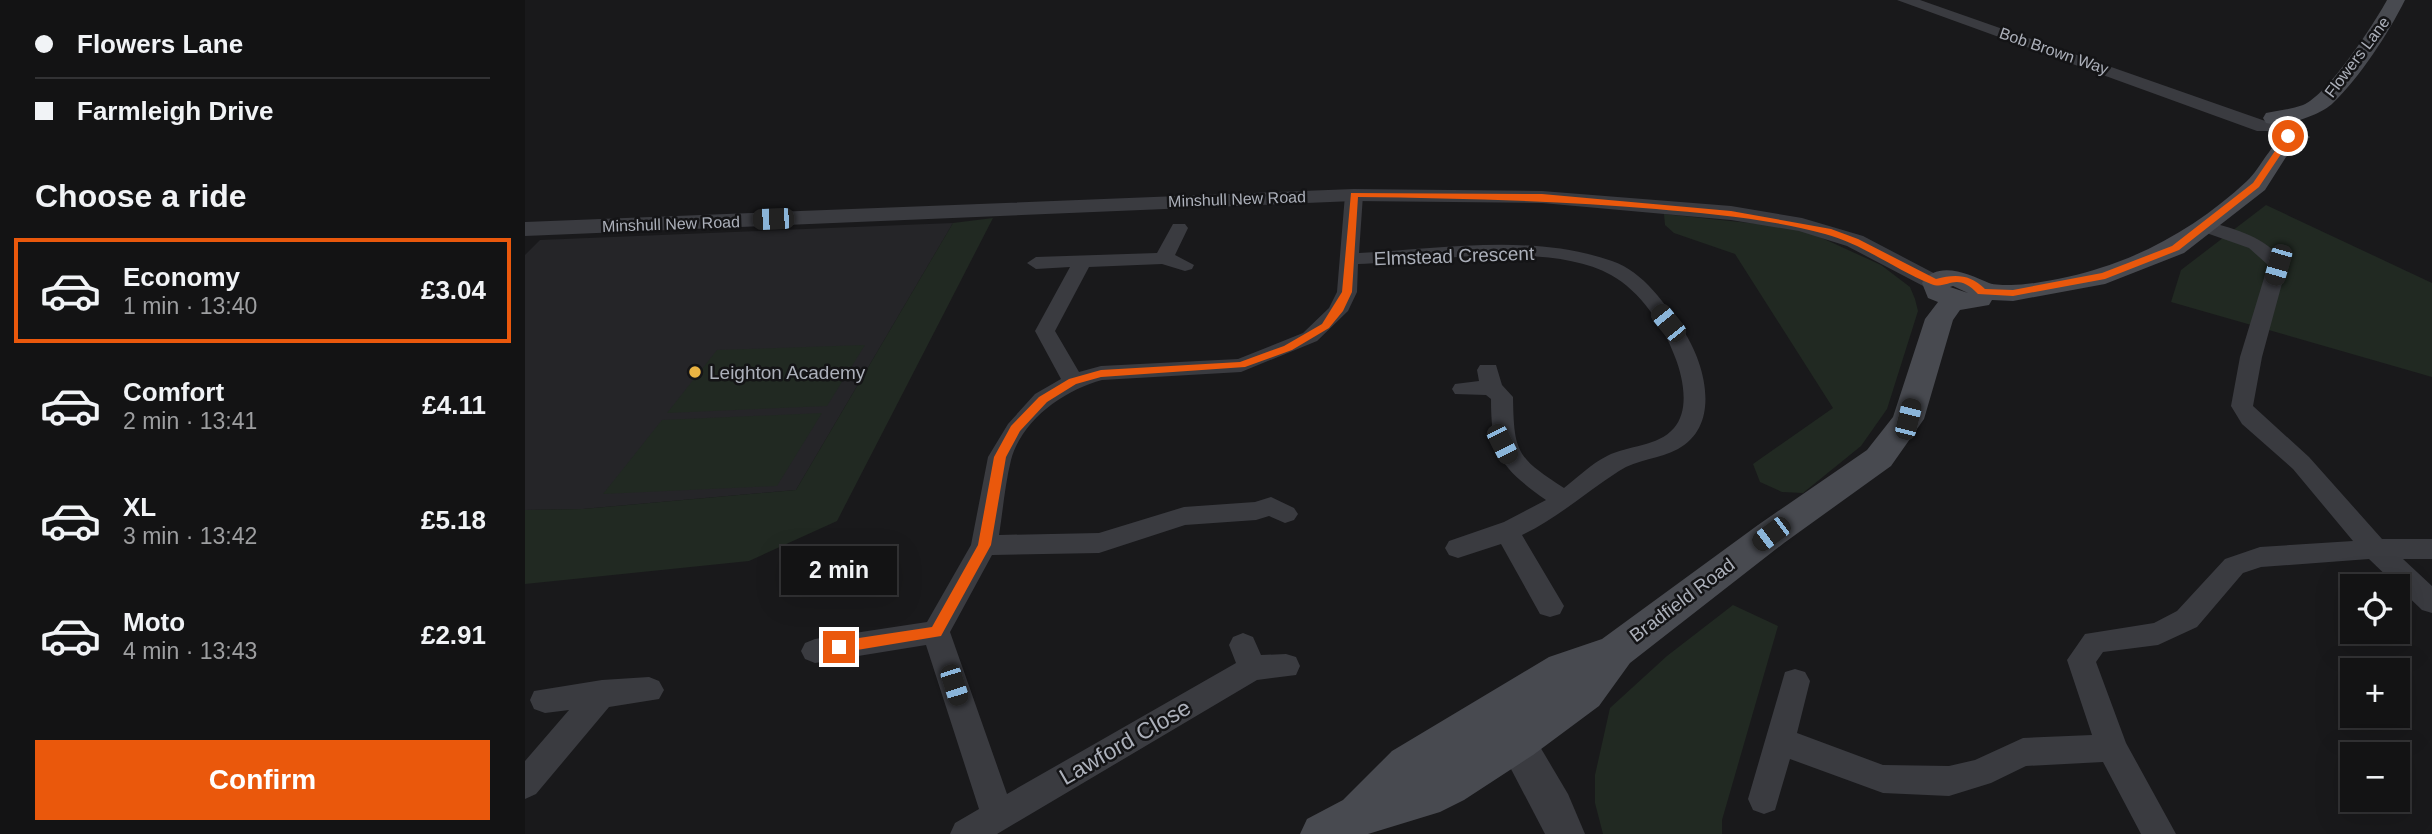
<!DOCTYPE html>
<html lang="en">
<head>
<meta charset="utf-8">
<style>
	:root { --surface:#131314; --page:#1c1c1d; --text:#f1f3f6; --muted:#9d9ea0; --line:#323234; --accent:#ea580c }
	body { margin:0; font-family:Helvetica,sans-serif; background:var(--page); color:var(--text); height:100vh; display:flex; flex-direction:column; font-size:26px; white-space:nowrap }
	* { box-sizing:border-box; margin:0 }
	p { font-size:23px; color:var(--muted) }
	.icon { flex:none; width:38px; height:38px; fill:none; stroke:currentColor; stroke-width:2; stroke-linecap:round; stroke-linejoin:round }
	.map { position:relative; flex:1; overflow:hidden }
	.panel { display:flex; flex-direction:column; background:var(--surface); width:525px }
	.panel>* { flex:none }
	.hud { display:grid; align-content:center; height:154px; padding:0 35px; background:var(--surface) }
	.buttons { position:absolute; left:1815px; top:574px; display:grid; gap:14px }
	.buttons a { display:grid; place-items:center; width:70px; height:70px; border-radius:0px; background:var(--surface); box-shadow:0 7px 28px #0002,0 0 0 2px var(--line); font-size:35px }
	.end { position:absolute; width:32px; height:32px; margin:-16px; border:9px solid #ea580c; background:#fff; box-shadow:0 0 0 4px #fff }
	.from { border-radius:50% }
	.bubble { position:absolute; height:49px; border-radius:0px; background:var(--surface); box-shadow:0 7px 28px #0002,0 0 0 2px var(--line); font-size:23px; font-weight:700; line-height:49px; text-align:center }
	.car { position:absolute; width:21px; height:42px; margin:-21px -10px; border-radius:9px; box-shadow:0 0 5px 2px #0007; background:linear-gradient(#222 24%,#8ab4d8 0 40%,#222 0 76%,#8ab4d8 0 86%,#222 0) }
	.hud b { display:flex; align-items:center; gap:24px; height:66px; font-size:26px }
	.hud b+b { border-top:2px solid var(--line) }
	.hud i { width:18px; height:18px; background:var(--text) }
	ul { padding:0; list-style:none }
	li { display:flex; align-items:center; gap:21px; height:105px; margin:0 14px 10px; padding:0 21px; border:4px solid transparent; border-radius:0px }
	li div { flex:1 }
	li b { display:block; font-size:26px }
	li em { font-style:normal; font-weight:700 }
	li.selected { border-color:var(--accent) }
	li>.icon { width:63px; height:63px; stroke-width:1.5 }
	h2 { padding:0 35px; font-size:32px; line-height:84px }
	.primary-button { display:flex; gap:14px; margin-top:auto; padding:14px 35px }
	.primary-button a { flex:1; height:80px; border-radius:0px; background:var(--accent); color:#fff; font-size:28px; font-weight:700; line-height:80px; text-align:center }
	main { display:flex; flex:1; min-height:0 }
	.map>svg:first-child { display:block }
	.built { fill:#252528 }
	.green { fill:#212922 }
	.lines { fill:none; stroke-linecap:round; stroke-linejoin:round }
	.minor { fill:#3a3b40; fill-rule:evenodd }
	.tertiary { fill:#3a3b40; fill-rule:evenodd }
	.secondary { fill:#484a50; fill-rule:evenodd }
	.route { fill:#ea580c }
	.poi-dot { fill:#eab342; stroke:#141416; stroke-width:2.5 }
	.labels { text-anchor:middle; dominant-baseline:central; stroke-width:5; stroke-linejoin:round; paint-order:stroke }
	.far-street-label { font-size:16px; fill:#acb0ba; stroke:#141416 }
	.street-label { font-size:19px; fill:#acb0ba; stroke:#141416 }
	.poi-label { font-size:19px; fill:#acb0ba; stroke:#141416; text-anchor:start }
	.near-street-label { font-size:23px; fill:#acb0ba; stroke:#141416 }
</style>
</head>
<body>
<main>
<section class="panel">
<div class="hud">
<b><i class="from"></i>Flowers Lane</b>
<b><i></i>Farmleigh Drive</b>
</div>
<h2>Choose a ride</h2>
<ul>
<li class="selected"><svg class="icon" aria-label="car" viewBox="0 0 24 24"><path d="M5 17H2v-5l4-1 3-4h7l3 4 3 1v5h-3M9 17h6M6 11h13"/><circle cx="7" cy="17" r="2"/><circle cx="17" cy="17" r="2"/></svg><div><b>Economy</b><p>1 min · 13:40</p></div><em>£3.04</em></li>
<li><svg class="icon" aria-label="car" viewBox="0 0 24 24"><path d="M5 17H2v-5l4-1 3-4h7l3 4 3 1v5h-3M9 17h6M6 11h13"/><circle cx="7" cy="17" r="2"/><circle cx="17" cy="17" r="2"/></svg><div><b>Comfort</b><p>2 min · 13:41</p></div><em>£4.11</em></li>
<li><svg class="icon" aria-label="car" viewBox="0 0 24 24"><path d="M5 17H2v-5l4-1 3-4h7l3 4 3 1v5h-3M9 17h6M6 11h13"/><circle cx="7" cy="17" r="2"/><circle cx="17" cy="17" r="2"/></svg><div><b>XL</b><p>3 min · 13:42</p></div><em>£5.18</em></li>
<li><svg class="icon" aria-label="car" viewBox="0 0 24 24"><path d="M5 17H2v-5l4-1 3-4h7l3 4 3 1v5h-3M9 17h6M6 11h13"/><circle cx="7" cy="17" r="2"/><circle cx="17" cy="17" r="2"/></svg><div><b>Moto</b><p>4 min · 13:43</p></div><em>£2.91</em></li>
</ul>
<div class="primary-button"><a>Confirm</a></div>
</section>
<div class="map">
<svg width="1907" height="834" viewBox="0 0 1907 834">
	<rect width="100%" height="100%" fill="#19191b"/>
	<path class="built" d="M428,223L271,490L58,509L0,510V255L15,240Z"/>
	<g class="green">
		<path d="M1741,205L1907,283V377L1646,302L1656,270Z"/>
		<path d="M1139,214L1253,226L1286,233L1356,265L1385,287L1390,299L1393,311L1362,409L1336,446L1278,493L1257,492L1235,482L1228,464L1308,408L1210,254L1149,233L1140,225Z"/>
		<path d="M468,218L312,521L224,561L0,584V510L58,509L271,490L428,223Z"/>
		<path d="M340,345L302,406L142,413L192,350Z"/>
		<path d="M297,413L252,486L78,494L137,420Z"/>
		<path d="M1208,605L1253,626L1197,820V834H1078L1070,803V775L1085,708L1142,656Z"/>
	</g>
	<g class="lines">
		<g class="minor">
			<path d="M829,190L838,195L834,253C917,249 1007,233 1087,261C1119,272 1140,304 1158,330C1180,363 1197,425 1153,449C1135,459 1112,459 1094,471C1061,492 1033,518 997,535L1039,606L1035,614L1025,617L1015,614L976,544L933,558L924,555L920,548L924,541L979,522L1021,500C976,468 966,455 966,399L961,395L930,394L927,389L930,384L954,381L952,370L955,365H971L977,385L988,397C989,454 992,457 1039,488C1053,477 1066,464 1082,456C1103,445 1133,447 1149,428C1165,410 1158,377 1150,357C1139,326 1115,291 1086,275C1025,241 902,261 833,264L832,292L823,311L792,341L716,372L577,380C540,390 497,419 486,460C480,484 478,510 474,535L574,533L659,507L730,502L746,497L769,508L773,514L769,520L760,523L744,516L731,520L660,525L574,553L467,555L425,632L482,794L711,663L704,645L708,637L718,633L728,637L736,655L761,654L771,657L775,666L771,675L732,680L472,834H425L430,823L454,809L401,645L290,663L280,659L276,651L280,643L290,639L402,622L446,545L463,457L483,424L510,394L536,379L510,331L545,267L511,269L502,263L511,257L632,253L648,224H660L663,228L650,255L669,265L667,269L660,271L637,264L564,267L530,331L554,372L576,366L713,359L778,333L804,308L812,292L820,195Z"/>
			<path d="M1679,221C1710,228 1743,238 1762,265L1737,357L1728,406L1784,457L1857,539H1907V559H1878L1907,586V613L1897,610L1844,559L1736,567L1718,573L1672,627L1633,645L1578,652L1571,662L1601,743L1651,834H1616L1578,762L1501,766L1466,783L1424,796L1358,793L1265,759L1250,810L1239,814L1228,810L1223,799L1260,672L1270,669L1280,672L1285,681L1272,733L1358,765L1424,766L1450,760L1498,738L1567,735L1542,660L1560,634L1629,623L1652,611L1700,559L1735,547L1828,541L1768,469L1717,424L1706,406L1715,357L1743,265L1724,248L1673,230L1670,226Z"/>
			<path d="M124,677L134,681L139,690L134,699L84,707L11,794L0,799V761L44,710L20,713L9,709L5,700L9,691L77,680Z"/>
		</g>
		<g class="tertiary">
			<path d="M1372,0H1395L1746,123L1749,127L1746,131H1732Z"/>
			<path d="M829,189L1017,191L1206,206L1277,218L1338,236L1418,278L1422,283L1418,288H1402L1322,246L1274,231L1206,220L1017,203L829,201L0,236V222Z"/>
			<path d="M982,709L995,713L1043,794L1060,834H1020L963,725L969,713Z"/>
		</g>
		<g class="secondary">
			<path d="M1862,0H1880C1863,34 1835,77 1808,103C1795,116 1759,127 1741,123L1738,118L1741,113C1753,111 1767,109 1778,105C1803,95 1849,24 1862,0Z"/>
			<path d="M1774,130L1785,137L1761,157L1740,190L1659,253L1580,284L1488,301L1467,300L1464,305L1435,310L1428,320L1399,419L1366,466L1259,543L1105,663L1074,706L1008,755L939,800L915,812L843,834H775L782,819L818,800L867,751L1024,657L1077,639L1233,525L1342,450L1368,417L1400,319L1413,302L1403,298L1397,283C1413,259 1445,275 1464,283C1469,285 1480,285 1486,285C1509,285 1552,276 1575,268C1630,251 1680,220 1722,181C1740,164 1746,137 1774,130ZM1428,286L1443,293L1425,287Z"/>
		</g>
	</g>
	<path class="route" d="M1760,134L1778,136L1756,154L1734,187L1654,250L1580,279L1488,296L1453,294C1430,270 1423,291 1406,284C1369,269 1338,244 1300,234C1245,219 1188,214 1131,209C1032,201 933,198 833,197L827,292L818,311L804,328L767,350L720,367L576,377L551,384L522,402L495,431L481,457L466,545L416,636L314,653L307,647L314,641L407,627L453,545L469,457L486,426L514,397L544,379L576,370L715,362L759,346L797,324L817,292L826,193L1017,194L1206,211L1306,229L1333,239L1411,279C1430,274 1445,274 1460,289L1488,290L1577,273L1647,246L1728,183L1750,151L1767,138L1760,137Z"/>
	<circle class="poi-dot" cx="170" cy="372" r="7"/>
	<g class="labels">
		<g class="far-street-label">
			<text transform="translate(1529 51) rotate(19)">Bob Brown Way</text>
			<text transform="translate(1832 57) rotate(-53)">Flowers Lane</text>
			<text transform="translate(712 199) rotate(-2)">Minshull New Road</text>
			<text transform="translate(146 224) rotate(-2)">Minshull New Road</text>
		</g>
		<g class="street-label">
			<text transform="translate(929 256) rotate(-2)">Elmstead Crescent</text>
			<text transform="translate(1157 600) rotate(-37)">Bradfield Road</text>
		</g>
		<g class="poi-label">
			<text x="184" y="372">Leighton Academy</text>
		</g>
		<g class="near-street-label">
			<text transform="translate(600 742) rotate(-30)">Lawford Close</text>
		</g>
	</g>
</svg>
<div class="buttons">
<a><svg class="icon" aria-label="locate" viewBox="0 0 24 24"><circle cx="12" cy="12" r="6"/><path d="M12 2v4M12 18v4M2 12h4M18 12h4"/></svg></a>
<a>+</a>
<a>−</a>
</div>
<i class="end from" style="left:1763px;top:136px"></i>
<i class="end" style="left:314px;top:647px"></i>
<div class="bubble" style="left:256px;top:546px;width:116px">2 min</div>
<i class="car" style="left:248px;top:219px;rotate:268deg"></i>
<i class="car" style="left:1753px;top:265px;rotate:196deg"></i>
<i class="car" style="left:1143px;top:323px;rotate:321deg"></i>
<i class="car" style="left:1383px;top:419px;rotate:14deg"></i>
<i class="car" style="left:977px;top:444px;rotate:153deg"></i>
<i class="car" style="left:1246px;top:534px;rotate:233deg"></i>
<i class="car" style="left:429px;top:685px;rotate:162deg"></i>
</div>
</main>
</body>
</html>
